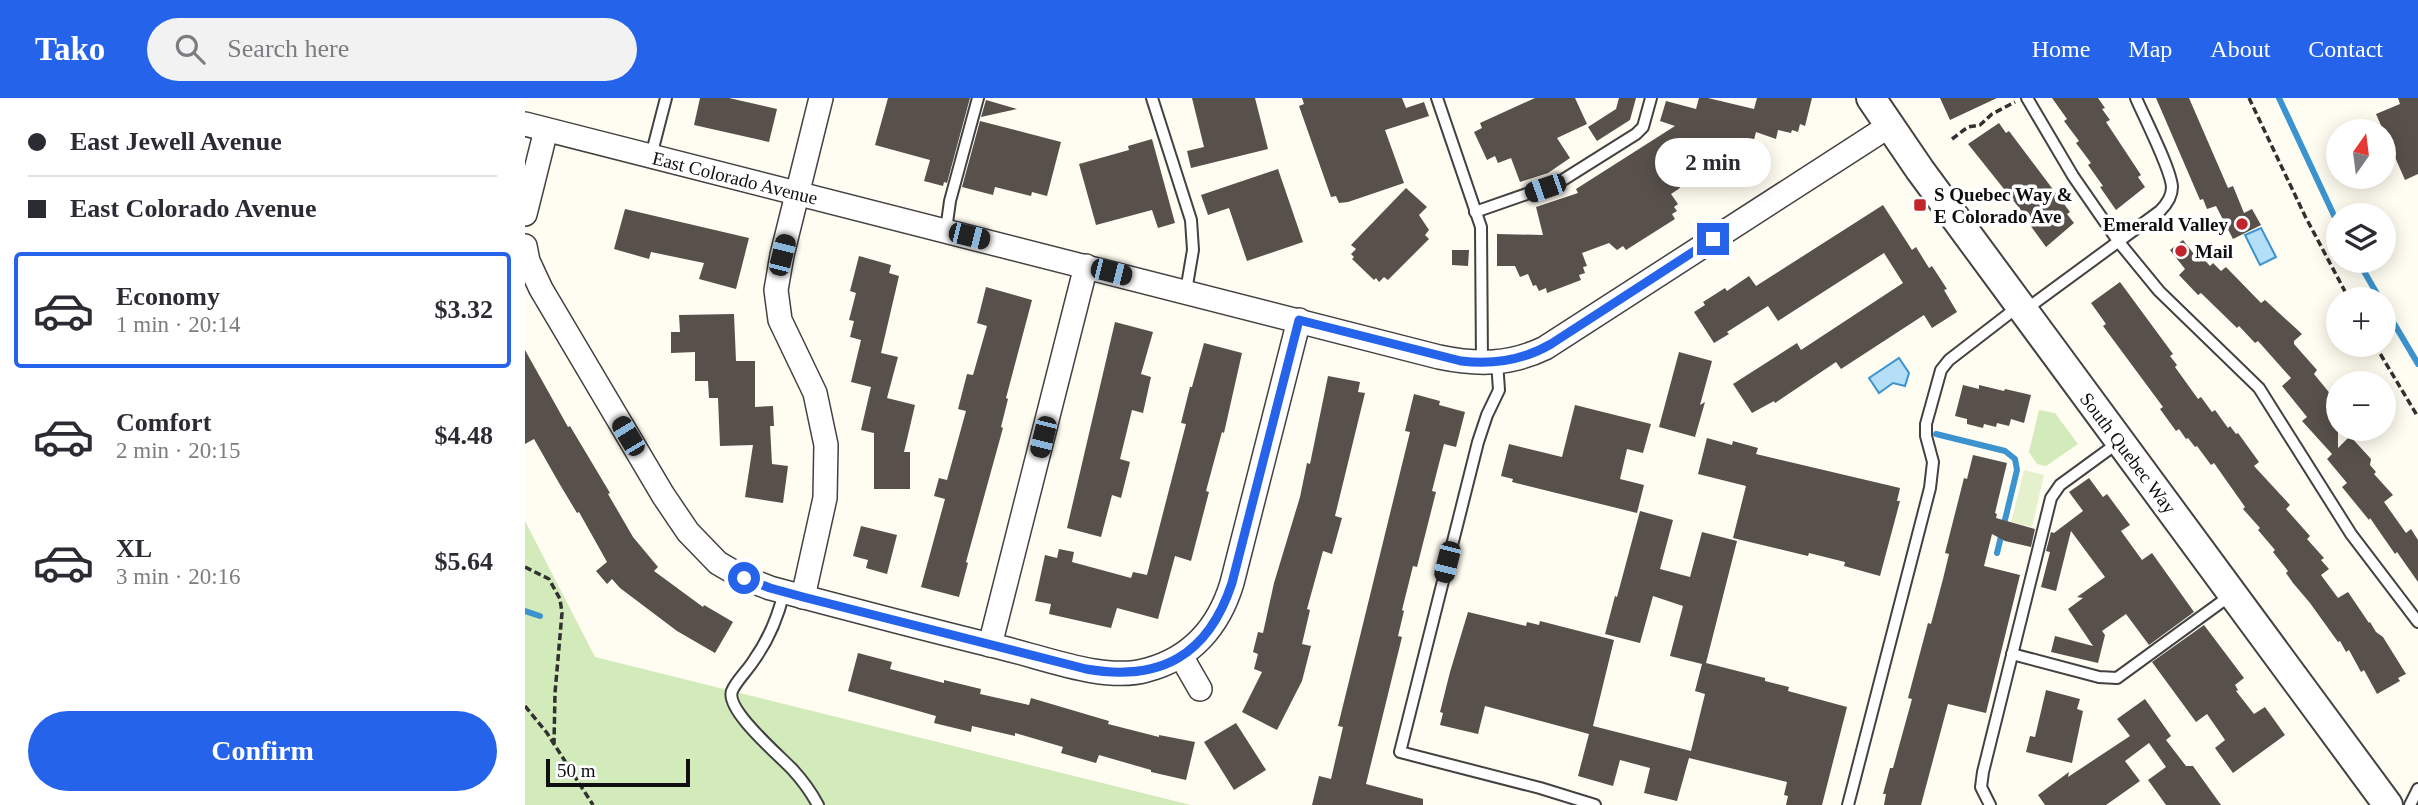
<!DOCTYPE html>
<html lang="en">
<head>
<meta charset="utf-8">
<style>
	:root { --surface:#fff; --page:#f2f2f3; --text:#2b2b33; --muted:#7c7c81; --line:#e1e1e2; --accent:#2563eb }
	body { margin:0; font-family:"Times New Roman",serif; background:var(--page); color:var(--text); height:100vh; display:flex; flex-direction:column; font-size:26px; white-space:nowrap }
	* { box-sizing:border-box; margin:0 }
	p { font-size:23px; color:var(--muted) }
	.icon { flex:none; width:38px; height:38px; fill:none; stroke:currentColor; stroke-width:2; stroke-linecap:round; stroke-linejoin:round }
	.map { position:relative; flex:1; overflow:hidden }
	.drawer { display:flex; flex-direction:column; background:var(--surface); width:525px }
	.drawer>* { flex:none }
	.hud { display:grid; align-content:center; height:154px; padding:0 28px; background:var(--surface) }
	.needle { width:46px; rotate:14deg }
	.tools { position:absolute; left:1801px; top:21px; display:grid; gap:14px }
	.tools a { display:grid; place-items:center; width:70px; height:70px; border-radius:50%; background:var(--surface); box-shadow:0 4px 18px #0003; font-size:35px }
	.scale { position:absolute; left:21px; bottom:18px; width:144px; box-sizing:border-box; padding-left:7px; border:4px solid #0f0f0f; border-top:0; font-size:19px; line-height:24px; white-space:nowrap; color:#0f0f0f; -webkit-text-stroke:5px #fff; paint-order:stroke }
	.end { position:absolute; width:32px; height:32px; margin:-16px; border:9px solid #2563eb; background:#fff; box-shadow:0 0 0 4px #fff }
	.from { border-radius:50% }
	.bubble { position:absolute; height:49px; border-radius:24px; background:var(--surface); box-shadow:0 4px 18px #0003; font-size:23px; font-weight:700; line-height:49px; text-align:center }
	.car { position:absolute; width:21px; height:42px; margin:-21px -10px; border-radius:9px; box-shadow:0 0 5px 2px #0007; background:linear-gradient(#222 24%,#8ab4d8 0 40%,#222 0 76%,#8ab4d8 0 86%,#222 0) }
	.hud b { display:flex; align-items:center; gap:24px; height:66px; font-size:26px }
	.hud b+b { border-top:2px solid var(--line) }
	.hud i { width:18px; height:18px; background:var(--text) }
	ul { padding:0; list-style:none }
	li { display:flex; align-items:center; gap:21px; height:116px; margin:0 14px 10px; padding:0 14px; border:4px solid transparent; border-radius:7px }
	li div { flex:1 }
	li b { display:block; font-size:26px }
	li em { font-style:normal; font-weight:700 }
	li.active { border-color:var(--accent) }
	li>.icon { width:63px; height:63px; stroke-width:1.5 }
	.button { display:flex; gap:14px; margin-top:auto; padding:14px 28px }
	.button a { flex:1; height:80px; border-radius:42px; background:var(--accent); color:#fff; font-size:28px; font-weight:700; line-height:80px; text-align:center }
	header { display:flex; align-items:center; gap:42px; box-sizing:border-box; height:98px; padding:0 35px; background:var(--accent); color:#fff }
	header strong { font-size:33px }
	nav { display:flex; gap:38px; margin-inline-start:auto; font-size:24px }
	.search { width:490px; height:63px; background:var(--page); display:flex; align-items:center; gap:18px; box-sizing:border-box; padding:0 24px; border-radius:38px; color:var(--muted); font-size:26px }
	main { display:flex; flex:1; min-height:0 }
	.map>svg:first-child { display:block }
	.green { fill:#d3eaba }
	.pitch { fill:#e4f1cc }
	.water { fill:#b5def7; stroke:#3b94cf; stroke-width:2 }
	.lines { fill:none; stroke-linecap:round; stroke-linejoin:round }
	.stream { stroke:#3b94cf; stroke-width:6 }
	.building { fill:#58504b }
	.service-casing { stroke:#424242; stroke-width:14 }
	.minor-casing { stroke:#424242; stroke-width:26 }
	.tertiary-casing { stroke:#424242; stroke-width:32 }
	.path { stroke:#313131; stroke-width:3.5; stroke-dasharray:7 3.5; stroke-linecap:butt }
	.service { stroke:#fff; stroke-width:10 }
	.minor { stroke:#fff; stroke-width:23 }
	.tertiary { stroke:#fff; stroke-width:28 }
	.route { stroke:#2563eb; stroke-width:9 }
	.poi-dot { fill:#c2242c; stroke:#fff; stroke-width:2.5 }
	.labels { text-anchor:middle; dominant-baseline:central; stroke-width:7; stroke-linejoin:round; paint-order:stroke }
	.street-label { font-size:19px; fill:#0f0f0f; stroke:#fff }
	.poi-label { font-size:19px; font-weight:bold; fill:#0f0f0f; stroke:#fff; text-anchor:start }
</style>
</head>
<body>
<header>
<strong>Tako</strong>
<div class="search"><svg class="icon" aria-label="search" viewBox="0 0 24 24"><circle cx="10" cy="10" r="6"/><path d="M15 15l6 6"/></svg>Search here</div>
<nav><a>Home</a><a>Map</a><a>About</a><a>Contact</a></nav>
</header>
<main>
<section class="drawer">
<div class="hud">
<b><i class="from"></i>East Jewell Avenue</b>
<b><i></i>East Colorado Avenue</b>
</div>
<ul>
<li class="active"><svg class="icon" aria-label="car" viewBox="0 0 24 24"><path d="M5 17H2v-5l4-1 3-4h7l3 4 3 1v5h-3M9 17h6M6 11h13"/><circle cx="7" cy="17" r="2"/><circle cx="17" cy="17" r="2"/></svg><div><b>Economy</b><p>1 min · 20:14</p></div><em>$3.32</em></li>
<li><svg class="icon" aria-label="car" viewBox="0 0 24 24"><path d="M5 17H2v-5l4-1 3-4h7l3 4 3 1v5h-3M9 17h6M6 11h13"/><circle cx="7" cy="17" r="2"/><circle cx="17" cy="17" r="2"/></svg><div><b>Comfort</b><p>2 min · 20:15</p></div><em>$4.48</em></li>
<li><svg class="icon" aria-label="car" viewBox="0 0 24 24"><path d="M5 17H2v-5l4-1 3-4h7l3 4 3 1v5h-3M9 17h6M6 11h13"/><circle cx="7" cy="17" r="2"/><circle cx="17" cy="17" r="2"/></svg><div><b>XL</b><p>3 min · 20:16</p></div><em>$5.64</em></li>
</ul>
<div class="button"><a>Confirm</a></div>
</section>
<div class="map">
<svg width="1893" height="707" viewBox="0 0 1893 707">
	<rect width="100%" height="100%" fill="#fffcf1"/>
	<g class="green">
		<path d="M1514,312L1530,315L1553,346L1521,368L1512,366L1504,354Z"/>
		<path d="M0,423L70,559L666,707H0Z"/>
	</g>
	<path class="pitch" d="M1499,372L1519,377L1507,429L1486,424Z"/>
	<g class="water">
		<path d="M1736,130L1751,159L1735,167L1720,137Z"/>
		<path d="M1374,260L1384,275L1380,288L1368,285L1354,295L1344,280Z"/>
	</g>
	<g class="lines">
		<g class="stream">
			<path d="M1754,0L1813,126"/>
			<path d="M1833,163L1855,201"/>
			<path d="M1858,207L1893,266"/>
			<path d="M1411,336L1480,353L1490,361L1492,372L1472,455"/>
			<path d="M0,513L15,518"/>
		</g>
	</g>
	<g class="building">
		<path d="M175,0H204L252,11L244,44L169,27Z"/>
		<path d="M363,0H445L422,85L419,84L418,88L399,83L405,62L350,47Z"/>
		<path d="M667,0H730L743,51L666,70L662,53L679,49Z"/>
		<path d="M777,0H877L881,10L899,4L904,18L860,32L879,85L823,104L814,105L811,98L806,99L774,8L779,6Z"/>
		<path d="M1010,0H1050L1062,26L1032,40L1045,60L1023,75L995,84L986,60L973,65L970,58L962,62L949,34L957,30L955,25Z"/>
		<path d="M1094,0H1111L1105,22L1072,43L1063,29L1091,11Z"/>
		<path d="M1174,0H1183L1229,11L1232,0H1287L1280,28L1275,26L1273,34L1267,32L1266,35L1253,32L1251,41L1231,34L1223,64L1214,61L1211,74L1207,73L1205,79L1199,78L1198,83L1141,70L1155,90L1146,96L1153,106L1149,109L1152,113L1147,116L1150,121L1101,152L1098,148L1092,152L1084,145L1057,155L1062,168L1058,169L1060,175L1054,177L1056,182L1022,195L1021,190L1014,193L1011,187L1008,188L1003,176L995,179L990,168H972V136L1018,137L1011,109L1053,95L1051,91L1150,28L1135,23L1141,3L1171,11Z"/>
		<path d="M1415,0H1472L1425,22Z"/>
		<path d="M1527,0H1573L1580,10L1577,11L1585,22L1581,24L1616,77L1613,79L1620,89L1591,112L1575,89L1578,88L1563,67L1566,65L1551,45L1554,43L1539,23L1542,21Z"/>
		<path d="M1631,0H1664L1703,90L1708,88L1719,115L1727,111L1736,127L1708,141L1691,108L1682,111L1678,101L1675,102Z"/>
		<path d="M1873,0H1893V76L1880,82L1851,16L1875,6Z"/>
		<path d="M461,2L492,11L456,19Z"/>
		<path d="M455,23L536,44L522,98L507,94L506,98L470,89L468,97L437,89Z"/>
		<path d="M1474,25L1481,35L1484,33L1545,114L1542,116L1549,125L1521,149L1505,127L1507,126L1443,46Z"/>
		<path d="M627,41L650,125L633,130L627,112L571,127L554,66L604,52L603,48Z"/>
		<path d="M753,71L778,144L722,163L704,110L683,117L676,97Z"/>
		<path d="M881,90L902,109L894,117L904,132L900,137L904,141L863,182L859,179L854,184L851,180L849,182L827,161L829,159L826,156L831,151L826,147Z"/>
		<path d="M1358,107L1387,152L1391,149L1404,170L1407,168L1422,191L1419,192L1432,214L1407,230L1399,217L1316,271L1311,264L1250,305L1249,303L1227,315L1208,286L1272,245L1276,252L1378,185L1359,155L1253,223L1243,208L1202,234L1204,236L1189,245L1169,214L1180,207L1178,204L1200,190L1202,193L1224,178L1231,188Z"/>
		<path d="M100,111L224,140L211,191L174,181L179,165L126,154L124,161L89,151Z"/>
		<path d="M1658,142L1672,160L1675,157L1685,168L1688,165L1696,173L1701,169L1736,205L1740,202L1777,236L1769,243V246L1792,272L1789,276L1807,298L1805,300L1812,307L1806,311L1813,319V350L1825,338L1846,361L1845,367L1851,374L1849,376L1868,397L1859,404L1881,435L1886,431L1893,442V484L1872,454L1870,456L1845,420L1844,422L1817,389L1822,385L1802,361L1807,356L1777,323L1782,319L1757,288L1766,280L1733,243L1730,245L1714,228L1712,230L1676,195L1673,197L1654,177L1660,171L1645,152Z"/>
		<path d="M927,152H944L943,168L927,167Z"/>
		<path d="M334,158L366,167L364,175L374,178L356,255L373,259L362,300L390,307L379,354H385V391H349V335L336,332L346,289L326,284L336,242L325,239L329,223L324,222L331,195L325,193Z"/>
		<path d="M1595,184L1648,256L1645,258L1652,267L1650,269L1673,301L1676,299L1687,314L1690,312L1703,330L1705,328L1711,336L1713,335L1734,364L1729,368L1765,407L1761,411L1785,438L1782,441L1799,460L1796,462L1804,471L1796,477L1813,500L1823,494L1844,525L1845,524L1851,534L1858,539L1881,576L1873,580L1875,583L1852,596L1839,572L1836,574L1824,552L1821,554L1815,543L1813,544L1785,505L1768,485L1761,475L1763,473L1748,454L1750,452L1733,432L1735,430L1718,411L1720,409L1689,365L1686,367L1672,348L1670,349L1663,340L1661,341L1654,331L1651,333L1635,311L1638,309L1578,228L1581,226L1566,205Z"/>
		<path d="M461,189L507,202L481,300L483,301L476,329L478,330L441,464L443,465L434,499L396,489L420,401L409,398L414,380L422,382L441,313L433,311L442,276L448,277L462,228L452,225Z"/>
		<path d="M209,216L211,263H230V309L248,308L249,328H245L247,366L263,368L258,405L220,399L228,347L195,348L193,300H184L183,283H170V254L146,255V234H155L154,217Z"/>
		<path d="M590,224L628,234L616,276L626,279L618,315L607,312L595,361L605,364L596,400L587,397L576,439L542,430Z"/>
		<path d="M679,245L717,255L699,335L697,334L681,393L684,394L666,463L650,458L633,521L592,510L586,530L524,516L526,506L510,503L520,457L532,460L534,451L549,454L547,464L606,480L608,474L622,477L661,326L656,325L665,289H667Z"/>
		<path d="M0,252L43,329L45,328L85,395L83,396L108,439L133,469L129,473L178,509L179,507L208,524L190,555L152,533L95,490L87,481L82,486L71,473L82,464L54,414L52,415L34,385L9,341L0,346Z"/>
		<path d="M1154,254L1187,263L1175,307L1180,304L1170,339L1134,329Z"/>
		<path d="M803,278L835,284L833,294L840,295L810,418L817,420L807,456L798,453L782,511L785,512L777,546L786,548L777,583L752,632L717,614L737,574L729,571L733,556L728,554L733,534L738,535L749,485L775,399L782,365L785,366Z"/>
		<path d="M1438,287L1454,291V287L1479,293L1480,291L1506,297L1499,325L1486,321L1484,328L1472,325L1471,329L1459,326L1458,330L1442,326V321L1430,318Z"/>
		<path d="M889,296L915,303L914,307L940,314L931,349L919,346L907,393L911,394L892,469L888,468L877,512L879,513L873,538L877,539L841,686L898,701V707H787L794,678L806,681L818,629L813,628L885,334L880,333Z"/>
		<path d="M1050,307L1126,326L1118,355L1102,351L1095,381L1119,387L1112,415L987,384L988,381L976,378L984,346L1037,359Z"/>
		<path d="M1182,340L1207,347L1208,343L1233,350L1231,356L1375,390L1372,403H1375L1355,478L1319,468L1320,464L1284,455L1283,458L1208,440L1221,388L1173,376Z"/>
		<path d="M1448,357L1482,365L1470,415L1472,416L1471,420L1510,431L1506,449L1480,443L1467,436L1459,468L1495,477L1461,615L1423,606L1396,707H1359L1361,696H1358L1365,670H1368L1387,601L1383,600L1403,525L1406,526L1418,481L1424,456L1420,455L1439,380L1442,381Z"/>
		<path d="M1564,380L1578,399L1582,396L1605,427L1596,433L1617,462L1627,455L1669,514L1624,547L1601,516L1577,533L1580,537L1573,565L1526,554L1530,538L1568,548L1543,511L1558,500L1552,499L1580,479L1546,433L1531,493L1516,489L1525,454L1521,453L1526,434L1529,435L1558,413L1544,394Z"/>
		<path d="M1115,413L1148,422L1135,471L1165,479L1177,434L1212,443L1181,565L1240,580V583L1264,589L1263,593L1322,609L1297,707H1261L1263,698L1259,697L1262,684L1164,660L1152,703L1119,695L1125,670L1095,662L1088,688L1053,678L1064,636L960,608L953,636L915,627L918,615L915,614L925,574L943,514L1001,528L1002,524L1014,527L1015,523L1089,542L1068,628L1166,653L1180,596L1170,593L1177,566L1145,558L1158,508L1128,498L1115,545L1080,536L1090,498L1092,499Z"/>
		<path d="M336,428L372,437L362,476L341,470L343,462L328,458Z"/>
		<path d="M1679,527L1719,580L1710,587L1713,592L1711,593L1729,616L1740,609L1760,637L1708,675L1690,650L1700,642L1682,616L1671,624L1627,564Z"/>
		<path d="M333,555L367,564L365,571L419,585V582L456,591L455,596L504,607L506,600L584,623L583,626L634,639V637L670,644L661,682L626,674V672L574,657L571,665L536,655L538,649L490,635V638L447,628L446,634L409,625L411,618L323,593Z"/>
		<path d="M1521,592L1555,601L1552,611L1558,613L1547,665L1501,654L1505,638L1510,639Z"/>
		<path d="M1620,601L1646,638L1641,642L1661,668H1668L1696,707H1641L1623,682L1641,669L1624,645L1600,663L1615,683L1581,707H1520L1513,697L1544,674L1543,679L1605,638L1592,621Z"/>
		<path d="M711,625L741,672L709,692L679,644Z"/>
	</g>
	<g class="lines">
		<defs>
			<g id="service">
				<path d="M627,0L666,122L668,152L661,193"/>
				<path d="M912,0L956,129L957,265"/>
				<path d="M1502,0L1548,78L1593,143L1634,193L1734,290L1826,436L1893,524"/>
				<path d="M126,58L141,0"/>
				<path d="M950,114L1033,85L1111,36L1118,29L1126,0"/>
				<path d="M421,132L425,103L453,0"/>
				<path d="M1500,212L1635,113C1642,106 1647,99 1647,89C1646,71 1619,19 1611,0"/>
				<path d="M972,264L974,292L962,317L953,344L875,654L1015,690L1070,707"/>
				<path d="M259,494C253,519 244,541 229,562C223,572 211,583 207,593C200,612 255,658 268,672C278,683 286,694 293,707"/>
				<path d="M1487,556L1574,579L1592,580L1706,497"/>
				<path d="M1323,707L1405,390L1408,364L1401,338V326L1416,272L1424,262L1494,208"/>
				<path d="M1465,707L1456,689L1458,674L1526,400L1535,387L1594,344"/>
				<path d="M1885,707L1893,691"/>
			</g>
			<g id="minor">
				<path d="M0,26L914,259C952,267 985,267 1020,250L1364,28"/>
				<path d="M0,116L21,32"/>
				<path d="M0,148L3,163L16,191L138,397L163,434L193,465L219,480L245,490C324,511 403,532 482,551C523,561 581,584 622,572C667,560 694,528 707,485L774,222"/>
				<path d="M278,499L300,400L301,347L290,295L255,222L251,192L257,157L296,0"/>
				<path d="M465,547L561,168"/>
				<path d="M656,558L675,591"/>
			</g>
			<path id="tertiary" d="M1346,0L1395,72L1863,707"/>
		</defs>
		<use href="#service" class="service-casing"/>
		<use href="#minor" class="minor-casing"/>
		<use href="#tertiary" class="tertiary-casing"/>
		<g class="path">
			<path d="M1724,0L1780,118L1824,201"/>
			<path d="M1427,41L1443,29L1455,27L1467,16L1490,4"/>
			<path d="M1850,247L1893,319"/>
			<path d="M0,469L24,481L35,501L37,515L30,595L29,645"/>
			<path d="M0,608L22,635L68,707"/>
		</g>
		<use href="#service" class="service"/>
		<use href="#minor" class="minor"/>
		<use href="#tertiary" class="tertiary"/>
	</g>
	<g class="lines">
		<path class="route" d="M219,480L245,490L278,499L561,571C635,584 683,558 707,485L774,222L936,263C968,267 997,263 1026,246L1188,141"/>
	</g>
	<g class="poi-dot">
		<rect x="1388" y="100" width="14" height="14" rx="3.5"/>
		<circle cx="1717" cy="126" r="7"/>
		<circle cx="1656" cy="153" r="7"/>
	</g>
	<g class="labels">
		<g class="street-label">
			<text transform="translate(210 80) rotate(14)">East Colorado Avenue</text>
			<text transform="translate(1603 355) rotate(53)">South Quebec Way</text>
		</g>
		<g class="poi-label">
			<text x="1409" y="96">S Quebec Way &amp;<tspan x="1409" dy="22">E Colorado Ave</tspan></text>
			<text x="1703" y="126" text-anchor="end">Emerald Valley</text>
			<text x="1670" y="153">Mail</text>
		</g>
	</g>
</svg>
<div class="tools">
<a><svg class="needle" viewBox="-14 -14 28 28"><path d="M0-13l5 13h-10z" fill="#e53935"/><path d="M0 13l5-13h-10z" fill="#7c7c81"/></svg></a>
<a><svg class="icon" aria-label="layers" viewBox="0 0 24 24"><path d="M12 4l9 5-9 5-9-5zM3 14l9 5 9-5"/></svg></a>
<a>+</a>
<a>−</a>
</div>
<div class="scale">50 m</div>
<i class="end from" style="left:219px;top:480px"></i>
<i class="end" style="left:1188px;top:141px"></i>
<div class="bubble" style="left:1130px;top:40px;width:116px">2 min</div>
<i class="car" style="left:1020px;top:90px;rotate:251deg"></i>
<i class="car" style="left:444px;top:138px;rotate:104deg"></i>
<i class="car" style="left:257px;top:157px;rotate:14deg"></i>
<i class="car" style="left:586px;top:174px;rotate:104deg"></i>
<i class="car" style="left:103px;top:338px;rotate:329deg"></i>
<i class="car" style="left:518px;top:339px;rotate:194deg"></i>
<i class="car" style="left:922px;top:464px;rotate:194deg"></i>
</div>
</main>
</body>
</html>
